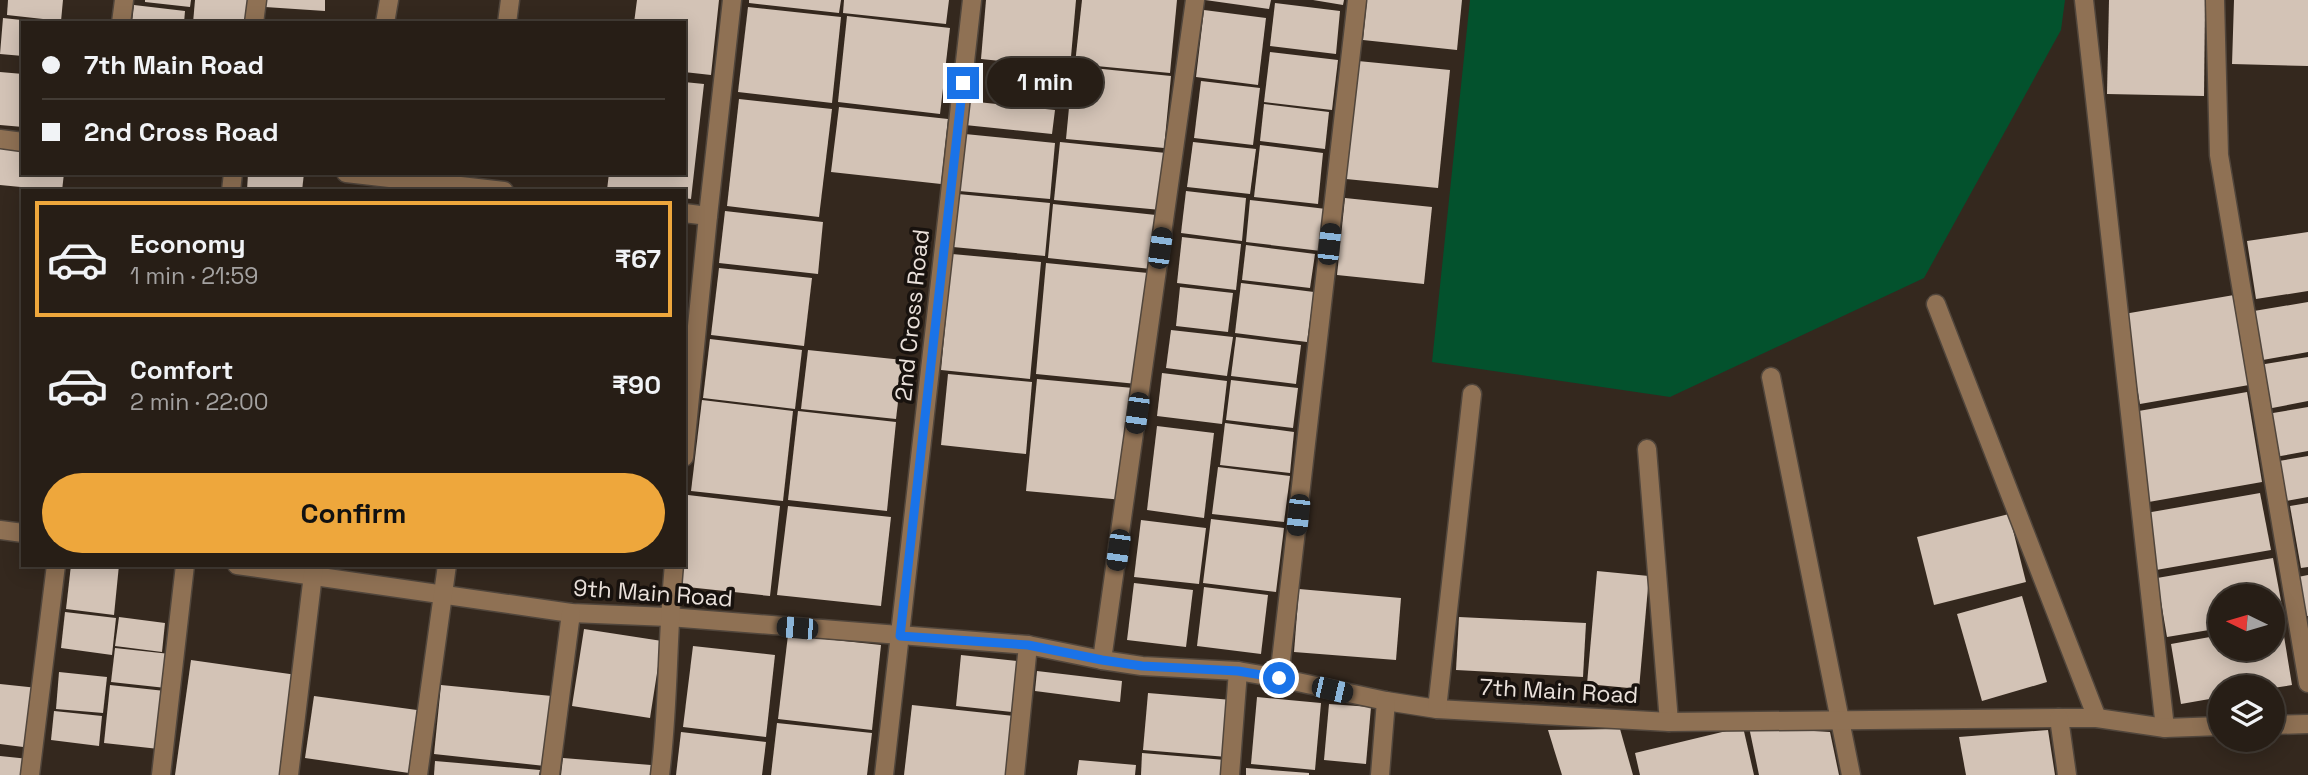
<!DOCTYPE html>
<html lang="en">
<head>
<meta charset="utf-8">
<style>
	:root { --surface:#271e16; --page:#2f271f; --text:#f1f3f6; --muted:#a4a2a1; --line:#433c35; --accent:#eea73c }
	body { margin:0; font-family:"Space Grotesk",sans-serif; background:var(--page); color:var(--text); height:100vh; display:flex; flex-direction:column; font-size:26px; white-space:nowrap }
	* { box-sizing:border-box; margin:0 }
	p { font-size:23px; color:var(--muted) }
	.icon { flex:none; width:38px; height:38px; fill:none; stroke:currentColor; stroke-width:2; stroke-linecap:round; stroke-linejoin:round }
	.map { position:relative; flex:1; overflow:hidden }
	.panel { position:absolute; left:21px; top:189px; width:665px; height:378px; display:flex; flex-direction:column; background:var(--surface); border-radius:0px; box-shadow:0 4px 18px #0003,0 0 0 2px var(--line) }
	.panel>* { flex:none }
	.hud { position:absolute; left:21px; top:21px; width:665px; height:154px; border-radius:0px; box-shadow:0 4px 18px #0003,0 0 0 2px var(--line); display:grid; align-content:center; height:154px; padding:0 21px; background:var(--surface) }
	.needle { width:46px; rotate:275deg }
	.buttons { position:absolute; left:2208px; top:584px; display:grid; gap:14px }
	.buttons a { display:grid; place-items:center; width:77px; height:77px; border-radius:50%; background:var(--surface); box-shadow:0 4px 18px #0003,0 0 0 2px var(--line); font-size:35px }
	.end { position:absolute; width:32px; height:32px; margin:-16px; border:9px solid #1a73e8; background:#fff; box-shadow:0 0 0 4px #fff }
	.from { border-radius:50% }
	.bubble { position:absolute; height:49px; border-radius:24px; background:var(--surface); box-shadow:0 4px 18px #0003,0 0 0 2px var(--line); font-size:23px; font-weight:600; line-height:49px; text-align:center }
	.car { position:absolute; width:21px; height:42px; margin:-21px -10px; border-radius:9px; box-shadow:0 0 5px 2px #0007; background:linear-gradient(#222 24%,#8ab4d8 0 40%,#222 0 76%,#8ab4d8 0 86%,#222 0) }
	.hud b { display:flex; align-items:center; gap:24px; height:66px; font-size:26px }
	.hud b+b { border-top:2px solid var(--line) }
	.hud i { width:18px; height:18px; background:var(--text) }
	ul { padding:12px 0 0; list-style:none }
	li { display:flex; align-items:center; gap:21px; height:116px; margin:0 14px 10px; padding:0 7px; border:4px solid transparent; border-radius:0px }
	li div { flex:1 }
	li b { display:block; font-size:26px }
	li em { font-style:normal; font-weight:600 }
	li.selected { border-color:var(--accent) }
	li>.icon { width:63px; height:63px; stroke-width:1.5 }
	.cta { display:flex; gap:14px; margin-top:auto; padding:14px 21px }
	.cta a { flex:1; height:80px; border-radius:42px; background:var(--accent); color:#111; font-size:28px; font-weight:600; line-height:80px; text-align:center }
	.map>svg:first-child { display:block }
	.green { fill:#03522d }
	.building { fill:#d3c3b6 }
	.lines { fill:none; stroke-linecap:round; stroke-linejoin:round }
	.minor-casing { stroke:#51463c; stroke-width:21 }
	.minor { stroke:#8f7154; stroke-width:18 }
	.route { stroke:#1a73e8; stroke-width:9 }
	.labels { text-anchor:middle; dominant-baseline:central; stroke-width:7; stroke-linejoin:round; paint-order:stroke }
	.street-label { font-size:23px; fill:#eae1db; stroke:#18120e }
</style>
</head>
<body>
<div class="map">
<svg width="2308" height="775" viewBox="0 0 2308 775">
	<rect width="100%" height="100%" fill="#34281e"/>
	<path class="green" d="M1470,0H2065L2061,30L1924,278L1670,397L1432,362Z"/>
	<g class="building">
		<path d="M8,0H63L61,21L7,15Z"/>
		<path d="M145,0H191L190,7L145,2Z"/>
		<path d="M195,0H250L247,23H193Z"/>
		<path d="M266,0H325V11L265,7Z"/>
		<path d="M637,0H719L711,75L684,72V23H634Z"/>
		<path d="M749,0H841L839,13L749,3Z"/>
		<path d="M844,0H949L946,24L843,13Z"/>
		<path d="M986,0H1076L1070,68L981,59Z"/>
		<path d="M1082,0H1177L1170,73L1075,64Z"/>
		<path d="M1205,0H1271L1269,9Z"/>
		<path d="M1313,0H1344L1343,5Z"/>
		<path d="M1367,0H1462L1457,50L1363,40Z"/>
		<path d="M2109,0H2205L2204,96L2107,94Z"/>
		<path d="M2234,0H2308V66L2232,64Z"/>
		<path d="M1275,3L1340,11L1336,54L1270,46Z"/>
		<path d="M134,5L185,11L184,23H132Z"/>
		<path d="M748,7L841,17L832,103L738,92Z"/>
		<path d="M1204,10L1266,18L1258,85L1196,77Z"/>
		<path d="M847,16L950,28L940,114L838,102Z"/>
		<path d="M3,18L31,21V23H23V56L0,54Z"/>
		<path d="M261,19L291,21V23H261Z"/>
		<path d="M1270,52L1338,60L1332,110L1264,102Z"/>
		<path d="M1358,61L1450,70L1438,188L1346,179Z"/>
		<path d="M1073,66L1171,76L1164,148L1066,139Z"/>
		<path d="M0,72L23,74V127L0,125Z"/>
		<path d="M1201,81L1260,88L1253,145L1194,138Z"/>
		<path d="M684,82L704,84L691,199L684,198V191L607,190L609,173H684Z"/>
		<path d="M739,99L832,109L819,217L727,206Z"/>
		<path d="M968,101L1055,110L1052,134L965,125Z"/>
		<path d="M1264,104L1329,112L1325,149L1260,141Z"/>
		<path d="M839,107L948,119L941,184L831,172Z"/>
		<path d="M965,134L1055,143L1050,199L959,191Z"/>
		<path d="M0,142L23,144V173H64L62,191L0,185Z"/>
		<path d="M1060,142L1166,153L1161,210L1054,200Z"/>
		<path d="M1193,142L1256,149L1250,194L1187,187Z"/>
		<path d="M1260,145L1323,153L1318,204L1254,197Z"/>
		<path d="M248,173H304L302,191H247Z"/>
		<path d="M1186,191L1246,198L1242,241L1181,233Z"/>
		<path d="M958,194L1050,203L1045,256L953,247Z"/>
		<path d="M1345,198L1432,207L1424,284L1337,275Z"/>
		<path d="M1250,200L1326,209L1321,251L1246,242Z"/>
		<path d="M1053,204L1156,215L1151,269L1048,258Z"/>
		<path d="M725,211L823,222L818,274L719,263Z"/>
		<path d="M2308,232V291L2256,299L2247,241Z"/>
		<path d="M1182,237L1241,244L1236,290L1177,283Z"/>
		<path d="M1246,245L1315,254L1310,288L1242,280Z"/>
		<path d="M952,254L1041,262L1030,379L941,370Z"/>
		<path d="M1046,263L1148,273L1137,384L1036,374Z"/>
		<path d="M719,268L812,278L804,346L711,335Z"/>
		<path d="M1241,283L1314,292L1307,342L1235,333Z"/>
		<path d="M1180,287L1233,293L1228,332L1176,326Z"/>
		<path d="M2234,295L2249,385L2140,404L2124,314Z"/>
		<path d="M2308,302V352L2257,361L2248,312Z"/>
		<path d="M1171,330L1233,337L1227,376L1166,368Z"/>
		<path d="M1236,337L1301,345L1296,384L1231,376Z"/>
		<path d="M710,339L802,350L795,409L703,398Z"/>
		<path d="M808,350L903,360L896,419L801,409Z"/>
		<path d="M2308,357V401L2267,409L2259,365Z"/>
		<path d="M1162,373L1227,381L1222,424L1157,416Z"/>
		<path d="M948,374L1032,382L1026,454L941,445Z"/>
		<path d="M1037,379L1133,388L1123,500L1026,491Z"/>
		<path d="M1231,380L1298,388L1293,428L1226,420Z"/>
		<path d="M2247,392L2262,482L2143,503L2133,412Z"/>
		<path d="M702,400L793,411L783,501L691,491Z"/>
		<path d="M2308,407V451L2275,457L2267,414Z"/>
		<path d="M798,411L896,422L887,511L788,500Z"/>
		<path d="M1225,423L1294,432L1290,473L1220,465Z"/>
		<path d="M1157,426L1214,433L1204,518L1147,510Z"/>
		<path d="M2308,456V497L2286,501L2279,461Z"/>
		<path d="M1218,467L1290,476L1284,522L1212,514Z"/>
		<path d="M2260,493L2271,550L2156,570L2146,513Z"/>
		<path d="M688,495L780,506L770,596L678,586L680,565H684V529Z"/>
		<path d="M2308,503V567L2301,568L2290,506Z"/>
		<path d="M788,506L891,517L881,606L777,595Z"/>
		<path d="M2009,514L2026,582L1934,605L1917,537Z"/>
		<path d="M1211,519L1284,528L1276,592L1203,583Z"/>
		<path d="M1141,520L1206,528L1199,584L1134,577Z"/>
		<path d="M2273,558L2284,617L2273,618V597H2221V628L2167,637L2157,578Z"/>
		<path d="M71,565H119L114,615L66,609Z"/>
		<path d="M1597,571L1649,576L1639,689L1587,684Z"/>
		<path d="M2308,575V616H2304L2298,577Z"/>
		<path d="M1134,583L1193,590L1186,647L1127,640Z"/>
		<path d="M1204,587L1268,595L1261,654L1197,646Z"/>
		<path d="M1299,589L1401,598L1396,660L1294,652Z"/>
		<path d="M2022,596L2047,682L1982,701L1957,614Z"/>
		<path d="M65,612L116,618L112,655L61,648Z"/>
		<path d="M119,617L165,623L162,652L115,646Z"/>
		<path d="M1459,617L1586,623L1583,677L1456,670Z"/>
		<path d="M2282,624L2292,685L2273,688H2221V697L2181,704L2171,644L2221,635V649H2273V625Z"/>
		<path d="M584,629L662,641L650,718L572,706Z"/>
		<path d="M788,635L881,645L872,730L778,719Z"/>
		<path d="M693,646L775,655L766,737L683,727Z"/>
		<path d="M115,648L170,654L166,688L111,682Z"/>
		<path d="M961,655L1017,661L1012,712L956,706Z"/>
		<path d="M191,660L297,675L283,775H175Z"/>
		<path d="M1037,671L1122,681L1120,702L1035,691Z"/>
		<path d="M59,672L107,677L103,713L56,709Z"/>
		<path d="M0,684L38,688L31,748L0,744Z"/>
		<path d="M110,685L165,691L159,749L104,743Z"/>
		<path d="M441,685L552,696L545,766L434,754Z"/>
		<path d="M1148,693L1232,700L1227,757L1143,750Z"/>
		<path d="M314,696L417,710L409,773L305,758Z"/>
		<path d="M1257,697L1321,703L1315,770L1251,764Z"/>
		<path d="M1329,704L1371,707L1366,764L1324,760Z"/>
		<path d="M912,705L1014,716L1008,775H904Z"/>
		<path d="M54,711L102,716L99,746L51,740Z"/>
		<path d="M777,723L872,733L867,775H771Z"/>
		<path d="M1743,727L1754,775H1640L1635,753Z"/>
		<path d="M1749,727L1830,732L1839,775H1759Z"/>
		<path d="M1620,729L1633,775H1562L1548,730Z"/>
		<path d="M2048,730L2055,775H1966L1959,737Z"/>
		<path d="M681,732L766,742L762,775H676Z"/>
		<path d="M1142,753L1225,760L1224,775H1141Z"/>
		<path d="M0,756L29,759L27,775H0Z"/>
		<path d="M563,758L651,765L650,775H561Z"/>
		<path d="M1079,760L1136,765L1135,775H1077Z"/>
		<path d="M435,761L540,770L539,775H434Z"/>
		<path d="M1246,768L1309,773V775H1246Z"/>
	</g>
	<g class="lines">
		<defs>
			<g id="minor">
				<path d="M2084,0L2165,728"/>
				<path d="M2215,0L2219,155L2308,683"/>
				<path d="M121,23L124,0"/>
				<path d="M254,23L257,0"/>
				<path d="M385,23L389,0"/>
				<path d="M507,23L510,0"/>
				<path d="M0,139L23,142"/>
				<path d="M346,173L504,191"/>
				<path d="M231,191L233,173"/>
				<path d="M684,213L708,216"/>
				<path d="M1936,304L2097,718"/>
				<path d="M1771,377L1851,775"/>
				<path d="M1647,449L1669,722"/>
				<path d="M684,457L708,216L732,0"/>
				<path d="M0,530L23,533"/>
				<path d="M237,565L571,613L669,617L1028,645L1102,660L1142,666L1238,671L1279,678L1386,701L1437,709L1669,722L2059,718H2097L2165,728L2221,726"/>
				<path d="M1102,660L1195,0"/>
				<path d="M1279,678L1357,0"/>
				<path d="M1437,709L1472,394"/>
				<path d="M2059,718L2067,775"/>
				<path d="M2273,725L2308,724"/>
				<path d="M30,775L56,565"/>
				<path d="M161,775L185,565"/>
				<path d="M289,775L314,566"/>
				<path d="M418,775L447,565"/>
				<path d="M550,775L571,613"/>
				<path d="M660,775C669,706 667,635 674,565"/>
				<path d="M884,775L972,0"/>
				<path d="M1015,775L1028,645"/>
				<path d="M1230,775L1238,671"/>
				<path d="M1380,775L1386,701"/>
			</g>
		</defs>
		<use href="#minor" class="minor-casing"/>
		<use href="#minor" class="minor"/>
	</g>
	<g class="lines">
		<path class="route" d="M963,83L900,636L1028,645L1102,660L1142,666L1238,671L1279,678"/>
	</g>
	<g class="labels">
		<g class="street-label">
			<text transform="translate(912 315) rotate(-84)">2nd Cross Road</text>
			<text transform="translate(653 593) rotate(4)">9th Main Road</text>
			<text transform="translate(1559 691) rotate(3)">7th Main Road</text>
		</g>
	</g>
</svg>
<div class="buttons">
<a><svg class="needle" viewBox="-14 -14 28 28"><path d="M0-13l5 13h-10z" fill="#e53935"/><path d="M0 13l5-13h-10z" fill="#a4a2a1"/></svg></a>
<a><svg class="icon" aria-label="layers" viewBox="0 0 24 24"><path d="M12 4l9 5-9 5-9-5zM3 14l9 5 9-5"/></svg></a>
</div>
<i class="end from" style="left:1279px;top:678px"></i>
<i class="end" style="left:963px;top:83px"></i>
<div class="bubble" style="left:987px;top:58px;width:116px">1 min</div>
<i class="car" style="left:1329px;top:244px;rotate:6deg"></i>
<i class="car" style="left:1160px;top:248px;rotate:8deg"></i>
<i class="car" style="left:1137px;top:413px;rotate:188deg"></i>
<i class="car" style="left:1298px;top:515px;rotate:186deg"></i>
<i class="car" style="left:1118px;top:550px;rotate:188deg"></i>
<i class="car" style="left:797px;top:628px;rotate:275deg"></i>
<i class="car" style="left:1332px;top:690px;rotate:103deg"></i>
<div class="hud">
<b><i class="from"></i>7th Main Road</b>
<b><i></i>2nd Cross Road</b>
</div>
<section class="panel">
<ul>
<li class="selected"><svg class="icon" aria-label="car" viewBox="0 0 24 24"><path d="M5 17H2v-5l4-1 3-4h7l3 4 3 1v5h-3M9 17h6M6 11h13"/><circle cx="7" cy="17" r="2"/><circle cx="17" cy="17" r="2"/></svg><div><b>Economy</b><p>1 min · 21:59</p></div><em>₹67</em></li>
<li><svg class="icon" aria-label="car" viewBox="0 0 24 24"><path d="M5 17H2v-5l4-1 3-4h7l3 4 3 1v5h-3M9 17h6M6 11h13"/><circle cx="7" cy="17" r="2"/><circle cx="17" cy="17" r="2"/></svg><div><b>Comfort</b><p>2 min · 22:00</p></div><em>₹90</em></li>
</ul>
<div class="cta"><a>Confirm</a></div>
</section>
</div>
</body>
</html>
